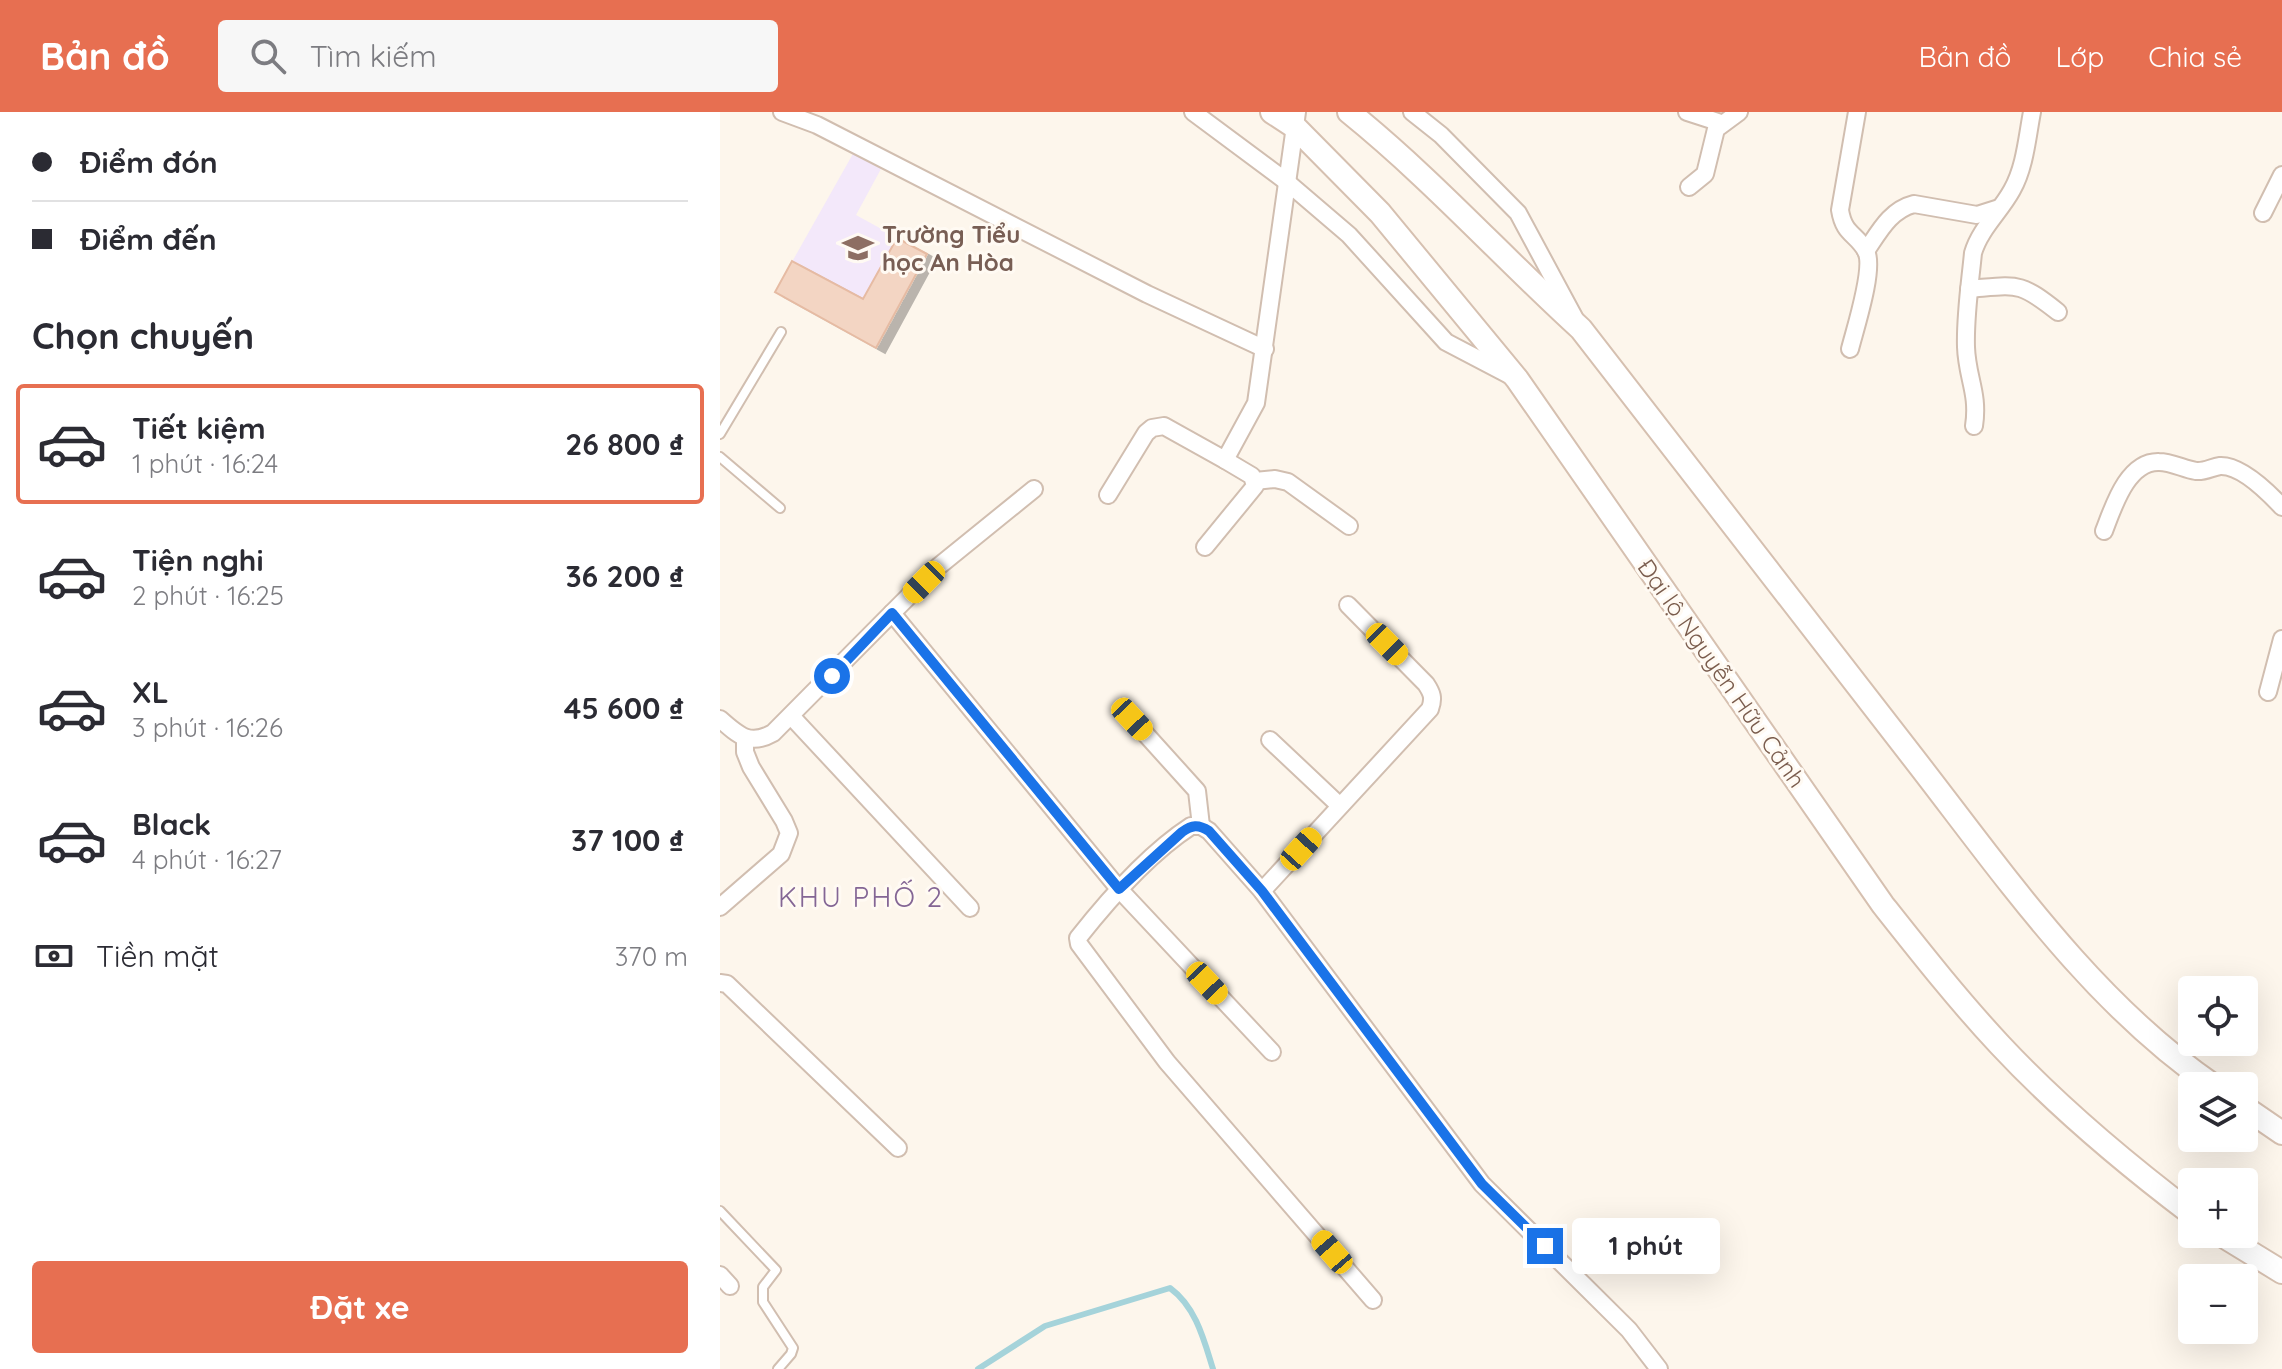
<!DOCTYPE html>
<html lang="vi">
<head>
<meta charset="utf-8">
<style>
	:root { --surface:#fff; --page:#f7f7f7; --text:#2b2b33; --muted:#7c7c81; --line:#e1e1e2; --accent:#e76f51 }
	body { margin:0; font-family:Quicksand,sans-serif; background:var(--page); color:var(--text); height:100vh; display:flex; flex-direction:column; font-size:30px; white-space:nowrap }
	* { box-sizing:border-box; margin:0 }
	p { font-size:26px; color:var(--muted) }
	.icon { flex:none; width:44px; height:44px; fill:none; stroke:currentColor; stroke-width:2; stroke-linecap:round; stroke-linejoin:round }
	.map { position:relative; flex:1; overflow:hidden }
	.side { display:flex; flex-direction:column; background:var(--surface); width:720px }
	.side>* { flex:none }
	.hud { display:grid; align-content:center; height:176px; padding:0 32px; background:var(--surface) }
	.tools { position:absolute; left:1458px; top:864px; display:grid; gap:16px }
	.tools a { display:grid; place-items:center; width:80px; height:80px; border-radius:8px; background:var(--surface); box-shadow:0 8px 32px #0002; font-size:40px }
	.end { position:absolute; width:36px; height:36px; margin:-18px; border:10px solid #1a73e8; background:#fff; box-shadow:0 0 0 4px #fff }
	.from { border-radius:50% }
	.bubble { position:absolute; height:56px; border-radius:8px; background:var(--surface); box-shadow:0 8px 32px #0002; font-size:26px; font-weight:700; line-height:56px; text-align:center }
	.car { position:absolute; width:24px; height:48px; margin:-24px -12px; border-radius:10px; box-shadow:0 0 6px 2px #0007; background:linear-gradient(#f5c518 24%,#345 0 40%,#f5c518 0 76%,#345 0 86%,#f5c518 0) }
	.hud b { display:flex; align-items:center; gap:28px; height:76px; font-size:30px }
	.hud b+b { border-top:2px solid var(--line) }
	.hud i { width:20px; height:20px; background:var(--text) }
	ul { padding:0; list-style:none }
	li { display:flex; align-items:center; gap:24px; height:120px; margin:0 16px 12px; padding:0 16px; border:4px solid transparent; border-radius:8px }
	li div { flex:1 }
	li b { display:block; font-size:30px }
	li em { font-style:normal; font-weight:700 }
	li.current { border-color:var(--accent) }
	li>.icon { width:72px; height:72px; stroke-width:1.5 }
	h2 { padding:0 32px; font-size:36px; line-height:96px }
	.pay { display:flex; align-items:center; gap:20px; height:88px; padding:0 32px; font-size:30px }
	.pay p { margin-inline-start:auto }
	.button { display:flex; gap:16px; margin-top:auto; padding:16px 32px }
	.button a { flex:1; height:92px; border-radius:8px; background:var(--accent); color:#fff; font-size:32px; font-weight:700; line-height:92px; text-align:center }
	header { display:flex; align-items:center; gap:48px; box-sizing:border-box; height:112px; padding:0 40px; background:var(--accent); color:#fff }
	header strong { font-size:38px }
	nav { display:flex; gap:44px; margin-inline-start:auto; font-size:28px }
	.search { width:560px; height:72px; background:var(--page); display:flex; align-items:center; gap:20px; box-sizing:border-box; padding:0 28px; border-radius:8px; color:var(--muted); font-size:30px }
	main { display:flex; flex:1; min-height:0 }
	.map>svg:first-child { display:block }
	.education { fill:#f3e8fa }
	.lines { fill:none; stroke-linecap:round; stroke-linejoin:round }
	.stream { stroke:#a5d3da; stroke-width:6 }
	.building { fill:#f3d5c3; stroke:#e6bba3; stroke-width:2; filter:url(#shadow) }
	.lane-casing { stroke:#d1beb0; stroke-width:12 }
	.street-casing { stroke:#d1beb0; stroke-width:20 }
	.secondary-casing { stroke:#d6c0b0; stroke-width:26 }
	.lane { stroke:#fff; stroke-width:8 }
	.street { stroke:#fff; stroke-width:16 }
	.secondary { stroke:#fff; stroke-width:22 }
	.route { stroke:#1a73e8; stroke-width:10 }
	.labels { text-anchor:middle; dominant-baseline:central; stroke-width:6; stroke-linejoin:round; paint-order:stroke }
	.education-label { font-size:24px; font-weight:bold; fill:#785e54; stroke:#fffaf3; text-anchor:start }
	.street-label { font-size:24px; fill:#7a5c4d; stroke:#fffaf3 }
	.quarter-label { font-size:28px; letter-spacing:2px; fill:#846695; stroke:#fffaf3 }
</style>
</head>
<body>
<header>
<strong>Bản đồ</strong>
<div class="search"><svg class="icon" aria-label="search" viewBox="0 0 24 24"><circle cx="10" cy="10" r="6"/><path d="M15 15l6 6"/></svg>Tìm kiếm</div>
<nav><a>Bản đồ</a><a>Lớp</a><a>Chia sẻ</a></nav>
</header>
<main>
<section class="side">
<div class="hud">
<b><i class="from"></i>Điểm đón</b>
<b><i></i>Điểm đến</b>
</div>
<h2>Chọn chuyến</h2>
<ul>
<li class="current"><svg class="icon" aria-label="car" viewBox="0 0 24 24"><path d="M5 17H2v-5l4-1 3-4h7l3 4 3 1v5h-3M9 17h6M6 11h13"/><circle cx="7" cy="17" r="2"/><circle cx="17" cy="17" r="2"/></svg><div><b>Tiết kiệm</b><p>1 phút · 16:24</p></div><em>26 800 ₫</em></li>
<li><svg class="icon" aria-label="car" viewBox="0 0 24 24"><path d="M5 17H2v-5l4-1 3-4h7l3 4 3 1v5h-3M9 17h6M6 11h13"/><circle cx="7" cy="17" r="2"/><circle cx="17" cy="17" r="2"/></svg><div><b>Tiện nghi</b><p>2 phút · 16:25</p></div><em>36 200 ₫</em></li>
<li><svg class="icon" aria-label="car" viewBox="0 0 24 24"><path d="M5 17H2v-5l4-1 3-4h7l3 4 3 1v5h-3M9 17h6M6 11h13"/><circle cx="7" cy="17" r="2"/><circle cx="17" cy="17" r="2"/></svg><div><b>XL</b><p>3 phút · 16:26</p></div><em>45 600 ₫</em></li>
<li><svg class="icon" aria-label="car" viewBox="0 0 24 24"><path d="M5 17H2v-5l4-1 3-4h7l3 4 3 1v5h-3M9 17h6M6 11h13"/><circle cx="7" cy="17" r="2"/><circle cx="17" cy="17" r="2"/></svg><div><b>Black</b><p>4 phút · 16:27</p></div><em>37 100 ₫</em></li>
</ul>
<div class="pay"><svg class="icon" aria-label="cash" viewBox="0 0 24 24"><path d="M3 7h18v10H3z"/><circle cx="12" cy="12" r="2"/></svg>Tiền mặt<p>370 m</p></div>
<div class="button"><a>Đặt xe</a></div>
</section>
<div class="map">
<svg width="1562" height="1257" viewBox="0 0 1562 1257">
	<defs>
		<filter id="shadow"><feDropShadow dx="9" dy="5" stdDeviation="0" flood-color="#0004"/></filter>
	</defs>
	<rect width="100%" height="100%" fill="#fdf6ec"/>
	<path class="education" d="M134,40L162,55L136,103L207,142L156,236L55,180Z"/>
	<g class="lines">
		<path class="stream" d="M258,1257L325,1214L450,1176C476,1195 484,1228 493,1257"/>
	</g>
	<path class="building" d="M177,126L207,142L156,236L55,180L72,149L143,187Z"/>
	<g class="lines">
		<defs>
			<g id="lane">
				<path d="M0,322L61,220"/>
				<path d="M0,345L60,396"/>
				<path d="M0,1099L56,1158L43,1175V1190L73,1236L71,1242L58,1257"/>
			</g>
			<g id="street">
				<path d="M62,0L97,13L427,182L545,237"/>
				<path d="M473,0L567,70L629,123L726,230L789,263"/>
				<path d="M692,0L721,23L798,101L854,205"/>
				<path d="M967,0L1001,11"/>
				<path d="M969,75L985,62L996,17L1019,0"/>
				<path d="M1543,101L1562,63"/>
				<path d="M1146,139C1159,120 1170,98 1194,92L1257,103L1279,96"/>
				<path d="M1249,177C1298,173 1299,169 1338,200"/>
				<path d="M1130,237C1135,217 1155,156 1146,139C1136,121 1124,123 1120,98L1137,0"/>
				<path d="M1254,314C1259,281 1247,266 1246,235C1245,204 1250,172 1253,141C1260,117 1280,100 1292,78C1305,55 1307,26 1312,0"/>
				<path d="M535,369L555,367L568,370L629,414"/>
				<path d="M388,383L426,321L432,316L444,314L505,348L536,291L577,0"/>
				<path d="M1384,419C1393,396 1407,349 1439,350C1451,350 1464,357 1476,359C1485,360 1492,355 1500,354C1521,353 1548,380 1562,395"/>
				<path d="M485,435L535,374L532,364L505,348"/>
				<path d="M172,501L219,454L314,377"/>
				<path d="M1548,580L1562,527"/>
				<path d="M72,605L250,796"/>
				<path d="M0,607C19,624 30,634 53,621L172,501L399,777L552,940"/>
				<path d="M412,607L477,679L481,714"/>
				<path d="M550,628L620,694"/>
				<path d="M542,779L710,597C714,586 712,581 706,572L628,493"/>
				<path d="M0,795L61,742L69,721L64,709L31,655L25,640V626"/>
				<path d="M0,871L7,872L178,1036"/>
				<path d="M0,1163L10,1174"/>
				<path d="M653,1188L447,950L359,832L358,826C388,788 431,740 471,714H481L489,719L542,779L762,1072L909,1218L939,1257"/>
			</g>
			<g id="secondary">
				<path d="M552,0L575,15L660,101L797,267L1163,793C1201,841 1238,888 1280,933C1337,994 1406,1052 1472,1102"/>
				<path d="M629,0C712,67 783,146 861,217C971,360 1082,502 1192,644C1283,761 1370,889 1494,974"/>
				<path d="M1524,995L1562,1021"/>
				<path d="M1500,1122L1562,1160"/>
			</g>
		</defs>
		<use href="#lane" class="lane-casing"/>
		<use href="#street" class="street-casing"/>
		<use href="#secondary" class="secondary-casing"/>
		<use href="#lane" class="lane"/>
		<use href="#street" class="street"/>
		<use href="#secondary" class="secondary"/>
	</g>
	<g class="lines">
		<path class="route" d="M112,564L172,501L399,777L462,720C472,713 478,712 489,719L542,779L762,1072L825,1134"/>
	</g>
	<defs>
		<symbol id="school-bare" viewBox="-9 -9 18 18"><path d="M0-5L7-2L0 1L-7-2ZM-4 1L0 2.5L4 1V4Q0 6-4 4Z" fill="#8d6e63" stroke="#fffaf3" stroke-width="2.5" paint-order="stroke"/></symbol>
	</defs>
	<g fill-rule="evenodd">
		<use href="#school-bare" x="116" y="114" width="44" height="44"/>
	</g>
	<g class="labels">
		<g class="education-label">
			<text x="162" y="122">Trường Tiểu<tspan x="162" dy="28">học An Hòa</tspan></text>
		</g>
		<g class="street-label">
			<text transform="translate(1002 561) rotate(55)">Đại lộ Nguyễn Hữu Cảnh</text>
		</g>
		<g class="quarter-label">
			<text x="141" y="784">KHU PHỐ 2</text>
		</g>
	</g>
</svg>
<div class="tools">
<a><svg class="icon" aria-label="locate" viewBox="0 0 24 24"><circle cx="12" cy="12" r="6"/><path d="M12 2v4M12 18v4M2 12h4M18 12h4"/></svg></a>
<a><svg class="icon" aria-label="layers" viewBox="0 0 24 24"><path d="M12 4l9 5-9 5-9-5zM3 14l9 5 9-5"/></svg></a>
<a>+</a>
<a>−</a>
</div>
<i class="end from" style="left:112px;top:564px"></i>
<i class="end" style="left:825px;top:1134px"></i>
<div class="bubble" style="left:852px;top:1106px;width:148px">1 phút</div>
<i class="car" style="left:204px;top:470px;rotate:225deg"></i>
<i class="car" style="left:667px;top:532px;rotate:135deg"></i>
<i class="car" style="left:412px;top:607px;rotate:137deg"></i>
<i class="car" style="left:581px;top:737px;rotate:42deg"></i>
<i class="car" style="left:487px;top:871px;rotate:137deg"></i>
<i class="car" style="left:612px;top:1140px;rotate:319deg"></i>
</div>
</main>
</body>
</html>
